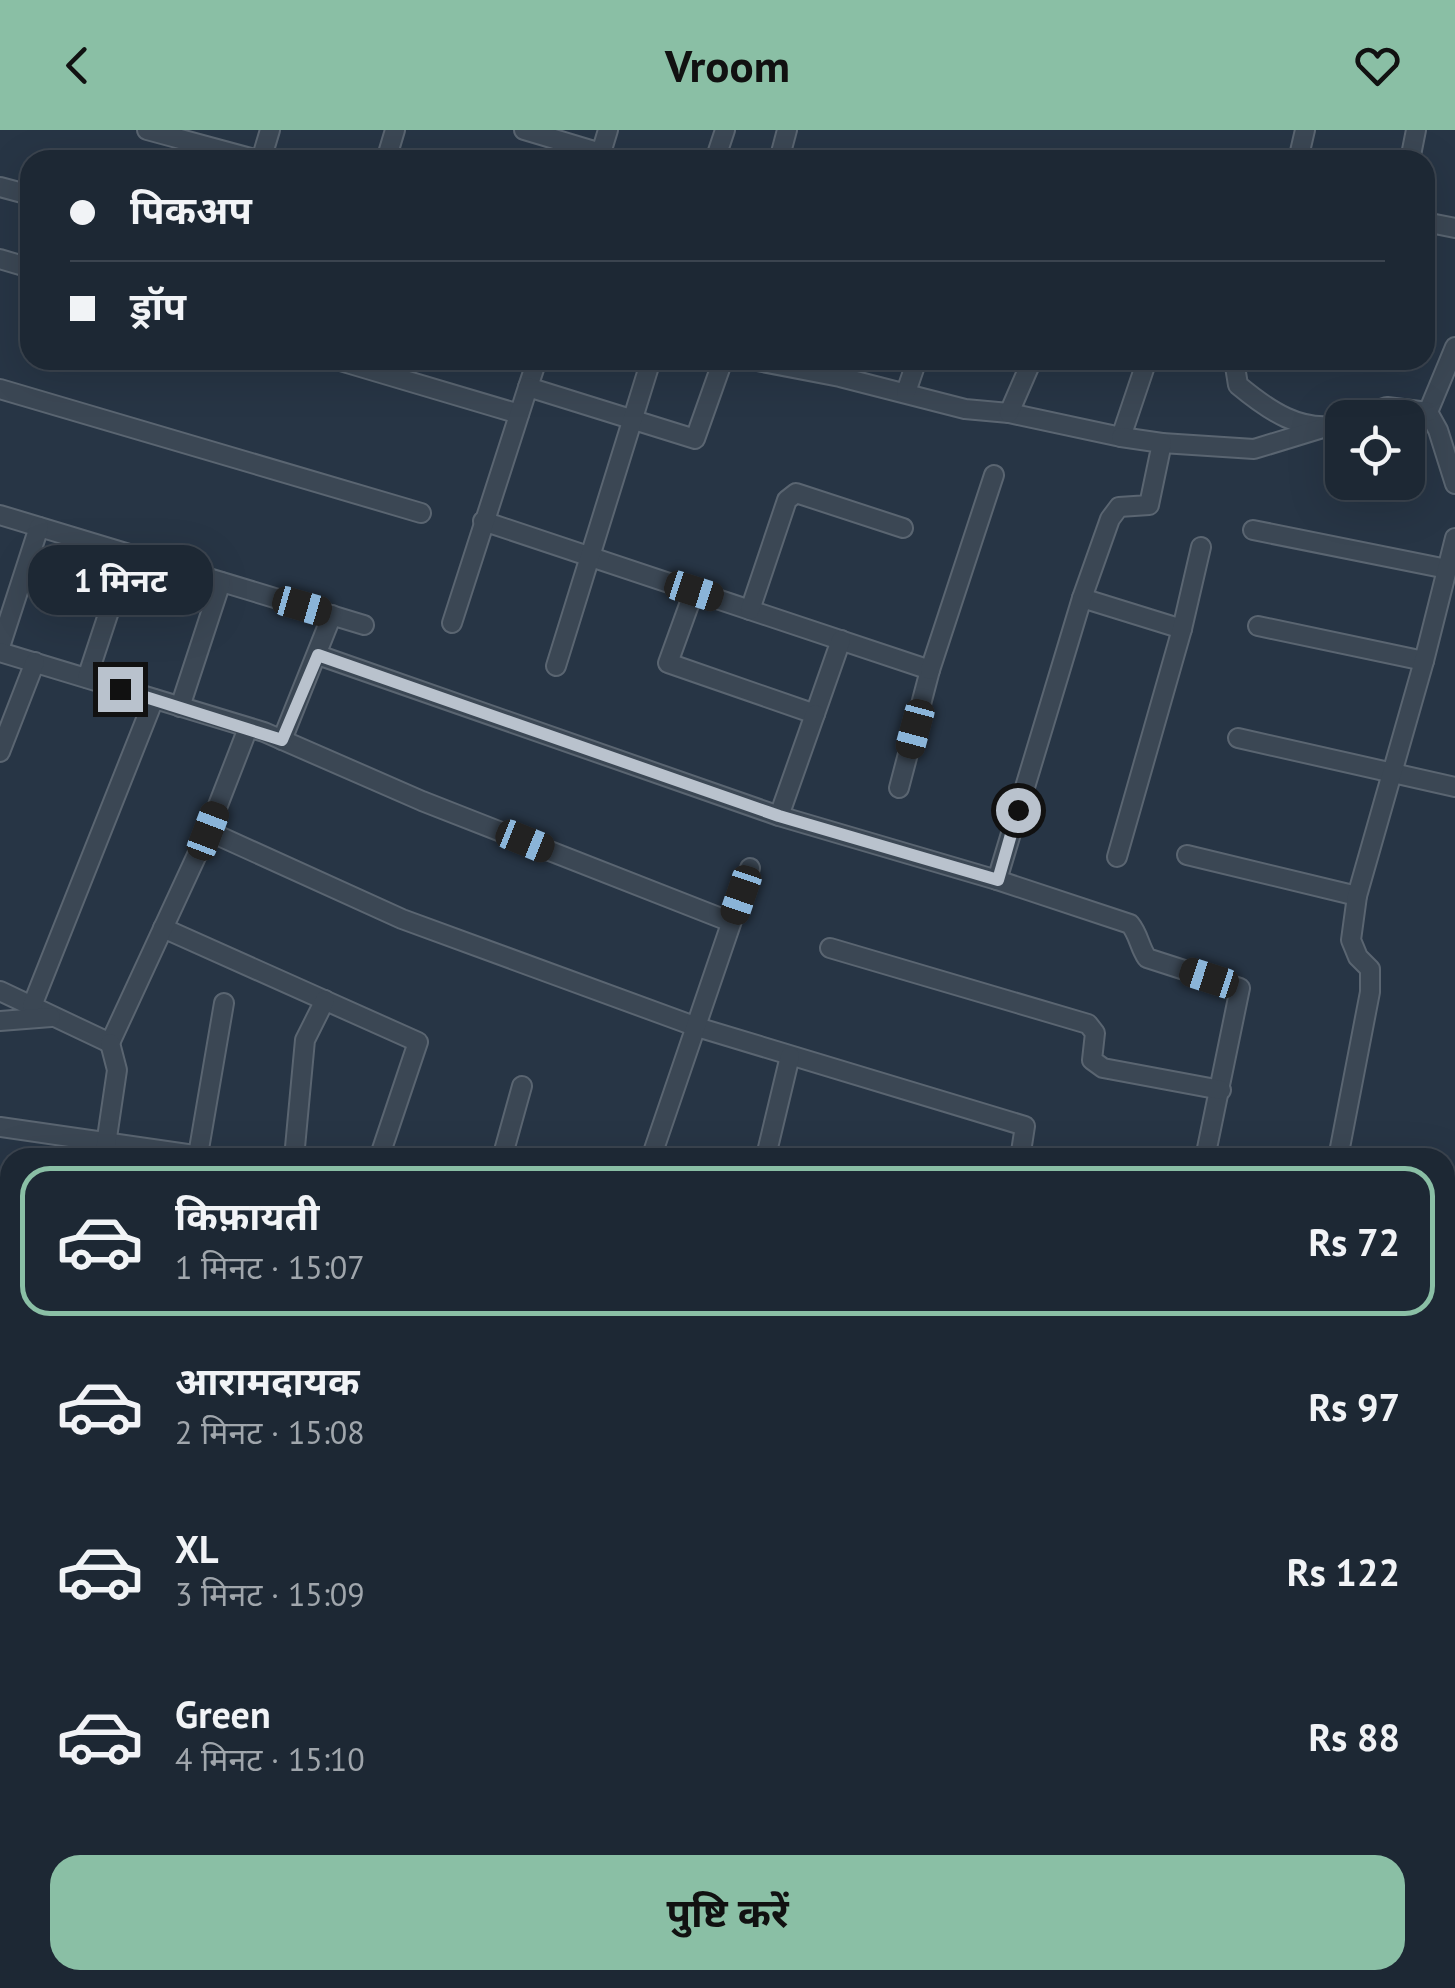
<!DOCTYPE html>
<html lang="hi">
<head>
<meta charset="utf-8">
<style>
	:root { --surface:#1d2834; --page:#2a3440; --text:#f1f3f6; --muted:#a0a6ac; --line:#3b444f; --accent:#8abfa5 }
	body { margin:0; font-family:"PT Sans","Noto Sans Devanagari",sans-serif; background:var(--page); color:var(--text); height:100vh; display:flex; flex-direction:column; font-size:38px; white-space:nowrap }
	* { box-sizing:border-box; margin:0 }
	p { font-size:32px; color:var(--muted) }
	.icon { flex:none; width:55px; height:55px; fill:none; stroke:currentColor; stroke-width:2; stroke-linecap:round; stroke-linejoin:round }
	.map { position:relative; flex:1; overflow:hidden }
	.side { position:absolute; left:0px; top:1018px; width:1455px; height:842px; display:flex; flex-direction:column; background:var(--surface); border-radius:30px 30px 0 0; box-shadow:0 10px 40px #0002,0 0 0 2px var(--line) }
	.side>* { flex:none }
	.hud { position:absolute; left:20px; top:20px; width:1415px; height:220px; border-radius:30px; box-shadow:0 10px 40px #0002,0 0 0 2px var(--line); display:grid; align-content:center; height:220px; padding:0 50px; background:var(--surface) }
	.controls { position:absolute; left:1325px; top:270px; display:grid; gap:20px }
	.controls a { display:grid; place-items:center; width:100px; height:100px; border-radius:20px; background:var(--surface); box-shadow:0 10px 40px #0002,0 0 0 2px var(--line); font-size:50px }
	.end { position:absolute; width:45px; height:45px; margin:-22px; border:12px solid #b9c2cd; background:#111; box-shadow:0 0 0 5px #111 }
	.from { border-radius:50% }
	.bubble { position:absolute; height:70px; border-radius:30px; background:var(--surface); box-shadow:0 10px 40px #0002,0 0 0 2px var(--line); font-size:32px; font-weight:700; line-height:70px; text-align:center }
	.car { position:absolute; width:30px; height:60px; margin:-30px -15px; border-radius:12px; box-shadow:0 0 8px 2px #0007; background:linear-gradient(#222 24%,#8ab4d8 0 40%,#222 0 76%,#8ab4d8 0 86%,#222 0) }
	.hud b { display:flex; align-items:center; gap:35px; height:95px; font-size:38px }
	.hud b+b { border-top:2px solid var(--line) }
	.hud i { width:25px; height:25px; background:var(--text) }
	ul { padding:18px 0 0; list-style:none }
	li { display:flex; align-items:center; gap:30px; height:150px; margin:0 20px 15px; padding:0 30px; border:5px solid transparent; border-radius:30px }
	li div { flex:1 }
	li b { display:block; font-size:38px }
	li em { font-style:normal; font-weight:700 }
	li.current { border-color:var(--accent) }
	li>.icon { width:90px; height:90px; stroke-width:1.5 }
	.action { display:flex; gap:20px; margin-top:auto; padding:20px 50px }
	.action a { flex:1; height:115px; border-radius:30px; background:var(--accent); color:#111; font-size:40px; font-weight:700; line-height:115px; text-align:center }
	header { display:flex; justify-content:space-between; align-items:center; height:130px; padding:0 50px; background:var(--accent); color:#111; font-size:45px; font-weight:700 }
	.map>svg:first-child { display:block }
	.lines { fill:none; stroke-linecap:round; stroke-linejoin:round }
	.street-casing { stroke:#5a6571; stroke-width:22 }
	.street { stroke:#3b4754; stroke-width:18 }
	.route { stroke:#b9c2cd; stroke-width:12 }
</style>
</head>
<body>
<header><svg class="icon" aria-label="back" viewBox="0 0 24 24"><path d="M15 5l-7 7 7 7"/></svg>Vroom<svg class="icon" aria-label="heart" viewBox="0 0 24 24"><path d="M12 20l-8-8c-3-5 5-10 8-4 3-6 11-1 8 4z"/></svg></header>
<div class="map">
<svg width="1455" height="1858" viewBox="0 0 1455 1858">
	<rect width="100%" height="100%" fill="#273545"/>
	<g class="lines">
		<defs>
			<g id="street">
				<path d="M147,0L258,30"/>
				<path d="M524,0L601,23L608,0"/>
				<path d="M261,30L270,0"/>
				<path d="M386,30L395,0"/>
				<path d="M715,30L725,0"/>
				<path d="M779,30L787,0"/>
				<path d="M1298,30L1305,0"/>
				<path d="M1410,30L1416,0"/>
				<path d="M0,57L30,65"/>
				<path d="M1425,92L1455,98"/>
				<path d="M0,129L30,138"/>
				<path d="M1455,217L1428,282L1438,300L1455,354"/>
				<path d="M337,230L519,284"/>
				<path d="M752,230L840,247L965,279L1009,283L1121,307L1147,230"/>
				<path d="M1234,230L1238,255C1268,280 1302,304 1342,294"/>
				<path d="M528,257L537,230"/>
				<path d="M0,259L421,383"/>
				<path d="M906,262L917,230"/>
				<path d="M1009,283L1032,230"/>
				<path d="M1355,288L1387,277L1428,282"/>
				<path d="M1162,313L1254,319L1323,298"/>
				<path d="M0,385L364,495"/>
				<path d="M483,391L930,540L899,658"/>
				<path d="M1253,400L1447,439"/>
				<path d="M694,461L668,533L815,584L841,510"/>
				<path d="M1082,468L1182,499"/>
				<path d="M750,480L787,370L796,363L903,398"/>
				<path d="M452,493L528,257L695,309L723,230"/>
				<path d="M1258,496L1424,531"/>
				<path d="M0,517L39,397"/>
				<path d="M0,522L264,602L422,671L731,792"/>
				<path d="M318,525L779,686L997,750L1130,794C1139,805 1139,816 1147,828L1240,858L1205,1028"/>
				<path d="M556,536L651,230"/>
				<path d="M930,540L994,345"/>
				<path d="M87,548L128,424"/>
				<path d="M180,577L221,452"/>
				<path d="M1238,608L1455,657"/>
				<path d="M282,610L332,485"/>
				<path d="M0,622L35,532"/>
				<path d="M779,686L815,584"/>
				<path d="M208,701L402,789L697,897L1025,996L1020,1028"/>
				<path d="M1187,725L1357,766"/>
				<path d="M1117,727L1182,499L1201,417"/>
				<path d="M997,750L1082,468L1110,389L1119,377L1149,375L1162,313L1121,307"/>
				<path d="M163,798L418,912L379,1028"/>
				<path d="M830,818L1088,894L1095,903L1092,930L1103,938L1221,960"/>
				<path d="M0,861L110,913L208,701L248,598"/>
				<path d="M32,876L154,569"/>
				<path d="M0,891L51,887"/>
				<path d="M0,997L215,1028"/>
				<path d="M198,1025L224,873"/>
				<path d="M104,1028L117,940L110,913"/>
				<path d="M294,1028L305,910L325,870"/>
				<path d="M502,1028L522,956"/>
				<path d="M651,1028L750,738"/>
				<path d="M770,1028L766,1026L790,926"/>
				<path d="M1338,1028L1370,862V839L1358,827L1351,810L1357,766L1424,531L1455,408"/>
				<path d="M1445,1104L1455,1052"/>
				<path d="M0,1115L10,1116"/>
				<path d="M1445,1127L1455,1130"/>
				<path d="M1445,1239L1455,1242"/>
				<path d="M0,1246L10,1247"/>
				<path d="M1445,1357L1455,1360"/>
				<path d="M1445,1420L1455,1422"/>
				<path d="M1445,1539L1455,1542"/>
				<path d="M40,1858L42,1850"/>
				<path d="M210,1858L212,1850"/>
				<path d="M376,1858L379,1850"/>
				<path d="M450,1858L452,1850"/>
				<path d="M498,1858L500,1850"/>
				<path d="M630,1858L633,1850"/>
				<path d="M732,1858L735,1850"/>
				<path d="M943,1858L945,1850"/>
				<path d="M1071,1858L1073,1850"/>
				<path d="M1201,1858L1204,1850"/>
				<path d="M1322,1858L1323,1850"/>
			</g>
		</defs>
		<use href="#street" class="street-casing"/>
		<use href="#street" class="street"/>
	</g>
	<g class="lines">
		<path class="route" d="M120,559L282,610L318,525L779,686L998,750L1018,680"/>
	</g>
</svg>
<div class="controls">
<a><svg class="icon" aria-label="locate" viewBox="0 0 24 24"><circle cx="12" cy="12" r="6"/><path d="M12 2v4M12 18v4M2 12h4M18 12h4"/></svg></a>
</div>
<i class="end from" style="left:1018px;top:680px"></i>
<i class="end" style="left:120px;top:559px"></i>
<div class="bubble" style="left:28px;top:415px;width:185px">1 मिनट</div>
<i class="car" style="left:694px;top:461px;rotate:108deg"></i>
<i class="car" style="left:302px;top:476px;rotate:106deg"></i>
<i class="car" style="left:915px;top:599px;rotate:195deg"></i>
<i class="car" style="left:208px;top:701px;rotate:21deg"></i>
<i class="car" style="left:525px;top:711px;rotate:112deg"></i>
<i class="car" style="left:741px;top:765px;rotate:199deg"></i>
<i class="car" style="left:1209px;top:848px;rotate:288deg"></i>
<div class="hud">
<b><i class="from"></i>पिकअप</b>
<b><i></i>ड्रॉप</b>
</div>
<section class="side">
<ul>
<li class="current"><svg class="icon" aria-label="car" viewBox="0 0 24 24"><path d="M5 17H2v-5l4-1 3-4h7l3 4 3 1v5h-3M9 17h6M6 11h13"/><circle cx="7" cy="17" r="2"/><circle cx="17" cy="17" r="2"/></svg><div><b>किफ़ायती</b><p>1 मिनट · 15:07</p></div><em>Rs 72</em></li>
<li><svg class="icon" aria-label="car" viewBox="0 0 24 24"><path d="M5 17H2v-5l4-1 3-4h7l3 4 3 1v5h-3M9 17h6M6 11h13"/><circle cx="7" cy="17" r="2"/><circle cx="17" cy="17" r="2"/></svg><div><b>आरामदायक</b><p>2 मिनट · 15:08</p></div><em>Rs 97</em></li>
<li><svg class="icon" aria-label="car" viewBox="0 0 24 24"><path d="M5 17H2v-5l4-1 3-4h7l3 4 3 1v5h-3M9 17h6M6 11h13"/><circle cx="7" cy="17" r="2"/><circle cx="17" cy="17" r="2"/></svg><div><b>XL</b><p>3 मिनट · 15:09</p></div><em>Rs 122</em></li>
<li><svg class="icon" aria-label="car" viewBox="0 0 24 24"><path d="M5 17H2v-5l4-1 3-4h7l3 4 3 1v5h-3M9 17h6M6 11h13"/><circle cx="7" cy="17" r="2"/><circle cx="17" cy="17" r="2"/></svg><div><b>Green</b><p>4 मिनट · 15:10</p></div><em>Rs 88</em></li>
</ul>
<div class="action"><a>पुष्टि करें</a></div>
</section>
</div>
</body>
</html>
